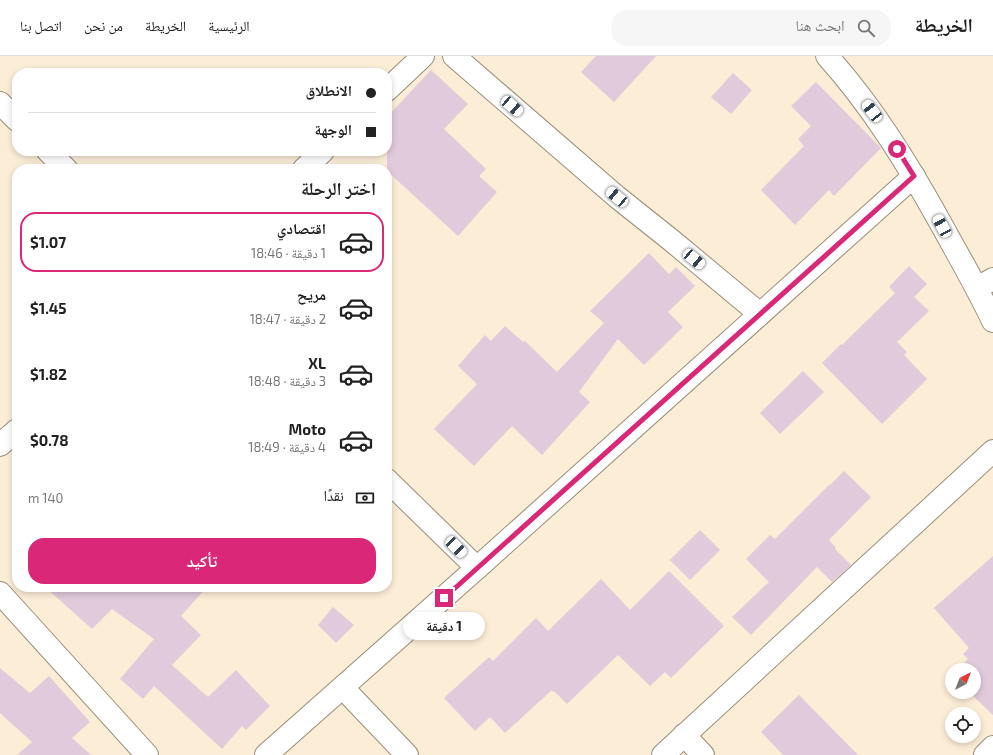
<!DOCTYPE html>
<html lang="ar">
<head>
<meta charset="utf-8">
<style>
	:root { --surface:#fff; --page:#f6f6f6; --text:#222; --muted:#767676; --line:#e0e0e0; --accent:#db2777 }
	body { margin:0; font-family:"Exo 2","Noto Naskh Arabic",sans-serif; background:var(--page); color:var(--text); direction:rtl; height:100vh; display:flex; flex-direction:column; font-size:15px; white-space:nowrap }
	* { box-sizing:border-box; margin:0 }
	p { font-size:13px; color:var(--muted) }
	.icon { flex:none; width:22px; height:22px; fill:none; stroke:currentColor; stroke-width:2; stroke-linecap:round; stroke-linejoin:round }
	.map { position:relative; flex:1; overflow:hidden; direction:ltr }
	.sheet { position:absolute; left:12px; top:108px; width:380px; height:428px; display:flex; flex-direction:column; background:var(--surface); border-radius:16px; box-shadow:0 2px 6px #0003; direction:rtl }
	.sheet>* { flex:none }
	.banner { position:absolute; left:12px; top:12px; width:380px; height:88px; border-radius:16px; box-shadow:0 2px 6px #0003; direction:rtl; display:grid; align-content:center; height:88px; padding:0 16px; background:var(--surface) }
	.needle { width:26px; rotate:42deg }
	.fabs { position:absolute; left:945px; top:607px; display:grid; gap:8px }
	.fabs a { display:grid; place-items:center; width:36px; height:36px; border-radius:50%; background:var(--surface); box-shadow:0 2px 6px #0003; font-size:20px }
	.end { position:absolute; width:18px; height:18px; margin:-9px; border:5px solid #db2777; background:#fff; box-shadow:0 0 0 2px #fff }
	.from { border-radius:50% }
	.bubble { position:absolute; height:28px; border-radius:14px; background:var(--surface); box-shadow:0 2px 6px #0003; font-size:13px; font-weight:700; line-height:28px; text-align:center; direction:rtl }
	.car { position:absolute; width:12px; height:24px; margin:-12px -6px; border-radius:5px; box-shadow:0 0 3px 1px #0007; background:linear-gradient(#fff 24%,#345 0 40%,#fff 0 76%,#345 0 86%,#fff 0) }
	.banner b { display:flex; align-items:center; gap:14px; height:38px; font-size:15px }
	.banner b+b { border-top:1px solid var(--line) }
	.banner i { width:10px; height:10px; background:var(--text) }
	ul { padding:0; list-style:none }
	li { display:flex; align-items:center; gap:12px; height:60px; margin:0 8px 6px; padding:0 8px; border:2px solid transparent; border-radius:16px }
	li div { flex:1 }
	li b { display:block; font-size:15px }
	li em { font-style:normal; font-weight:700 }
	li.current { border-color:var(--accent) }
	li>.icon { width:36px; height:36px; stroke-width:1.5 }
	h2 { padding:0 16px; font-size:18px; line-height:48px }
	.pay { display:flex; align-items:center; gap:10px; height:44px; padding:0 16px; font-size:15px }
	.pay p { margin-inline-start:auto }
	.action { display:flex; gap:8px; margin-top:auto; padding:8px 16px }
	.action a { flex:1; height:46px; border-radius:16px; background:var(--accent); color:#fff; font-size:16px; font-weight:700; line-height:46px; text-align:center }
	header { display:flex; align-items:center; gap:24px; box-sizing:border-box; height:56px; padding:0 20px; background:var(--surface); border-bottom:1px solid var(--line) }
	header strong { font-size:19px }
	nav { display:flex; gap:22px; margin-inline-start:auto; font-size:14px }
	.search { width:280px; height:36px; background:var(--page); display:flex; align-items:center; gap:10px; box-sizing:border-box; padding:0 14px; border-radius:16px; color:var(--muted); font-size:15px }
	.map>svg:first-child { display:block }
	.building { fill:#e0cadb }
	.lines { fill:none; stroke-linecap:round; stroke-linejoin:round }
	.street-casing { stroke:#9a8c78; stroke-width:24 }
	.secondary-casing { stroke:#9a8c78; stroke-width:24 }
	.street { stroke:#fff; stroke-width:22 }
	.secondary { stroke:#fff; stroke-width:22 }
	.route { stroke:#db2777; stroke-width:5 }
</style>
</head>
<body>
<header>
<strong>الخريطة</strong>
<div class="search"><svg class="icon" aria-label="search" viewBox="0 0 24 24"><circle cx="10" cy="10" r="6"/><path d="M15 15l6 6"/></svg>ابحث هنا</div>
<nav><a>الرئيسية</a><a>الخريطة</a><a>من نحن</a><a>اتصل بنا</a></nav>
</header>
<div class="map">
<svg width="993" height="699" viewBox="0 0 993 699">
	<rect width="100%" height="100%" fill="#fcedd7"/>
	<g class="building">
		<path d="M596,0H656L614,46L581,16Z"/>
		<path d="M431,14L468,48L444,73L486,113L479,120L497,136L458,180L387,115V61Z"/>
		<path d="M733,17L752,34L731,58L711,41Z"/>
		<path d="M816,26L881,92L834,140L829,134L795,169L761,134L804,90L798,83L811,70L791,50Z"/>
		<path d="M649,197L669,218L676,211L695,230L668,256L683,271L644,309L618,283L579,336L590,346L542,399L512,370L474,410L434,373L477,328L458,310L485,279L491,285L505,270L523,286L525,285L557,316L604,267L590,255Z"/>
		<path d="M909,210L927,228L914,241L929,255L897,286L907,296L904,299L927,323L882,368L822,307L841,288L842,289L895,237L889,231Z"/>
		<path d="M803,315L824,336L780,378L760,357Z"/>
		<path d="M844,415L871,441L829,484L836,492L835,493L851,509L832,526L817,511L751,579L732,561L769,526L746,503L770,479L775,483L829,429H830Z"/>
		<path d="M700,474L720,494L690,524L670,504Z"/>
		<path d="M993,500V659L969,636H974V614H957L968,603L963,598L969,592L934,552Z"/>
		<path d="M669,515L724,570L671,622L665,616L650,630L618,599L567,648L554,635L553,636L552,634L505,677L490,661L475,675L444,642L489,601L493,605L536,562L548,575L601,523L630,554Z"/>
		<path d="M45,531H207L181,560L201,579L172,609L208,641L236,614L270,650L246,674L242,670L222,693L154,630L143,643L120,623L154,583L112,553L92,573Z"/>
		<path d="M333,551L354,569L336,587L318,569Z"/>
		<path d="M0,612L30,637L49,620L90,666L72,682L91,699H17L32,686L0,657Z"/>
		<path d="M799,639L858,699H783L761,676Z"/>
	</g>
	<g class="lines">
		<defs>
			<g id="street">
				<path d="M454,0L617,141L671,184L760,258"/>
				<path d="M827,0C872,50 907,107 940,166C958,199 977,231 993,265"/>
				<path d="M387,34L423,0"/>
				<path d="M304,113L323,95"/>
				<path d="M977,232L993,223"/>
				<path d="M0,389L17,374"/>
				<path d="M477,512L914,120"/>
				<path d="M0,537L147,699"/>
				<path d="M343,632L407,699"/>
				<path d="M684,679L703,699"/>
				<path d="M663,699L993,395"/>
				<path d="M985,699L993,691"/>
			</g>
			<g id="secondary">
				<path d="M0,47L17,64"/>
				<path d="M48,95L66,113"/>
				<path d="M266,699L477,512L387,424"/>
			</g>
		</defs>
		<use href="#street" class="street-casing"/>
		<use href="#secondary" class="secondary-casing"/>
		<use href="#street" class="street"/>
		<use href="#secondary" class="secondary"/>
	</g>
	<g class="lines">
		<path class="route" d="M444,542L914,120L897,93"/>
	</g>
</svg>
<div class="fabs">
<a><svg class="needle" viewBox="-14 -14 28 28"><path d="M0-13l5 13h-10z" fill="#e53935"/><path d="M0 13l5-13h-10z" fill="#767676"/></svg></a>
<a><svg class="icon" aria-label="locate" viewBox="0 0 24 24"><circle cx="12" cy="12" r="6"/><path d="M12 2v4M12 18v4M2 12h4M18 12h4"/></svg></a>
</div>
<i class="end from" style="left:897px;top:93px"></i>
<i class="end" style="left:444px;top:542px"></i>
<div class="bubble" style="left:403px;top:556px;width:82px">1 دقيقة</div>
<i class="car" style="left:512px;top:50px;rotate:131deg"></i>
<i class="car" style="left:872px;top:55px;rotate:322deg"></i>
<i class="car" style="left:617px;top:141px;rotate:310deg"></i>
<i class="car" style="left:942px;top:170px;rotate:331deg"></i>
<i class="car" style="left:694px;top:203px;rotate:130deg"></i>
<i class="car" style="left:456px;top:491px;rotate:135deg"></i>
<div class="banner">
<b><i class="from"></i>الانطلاق</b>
<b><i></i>الوجهة</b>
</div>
<section class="sheet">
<h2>اختر الرحلة</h2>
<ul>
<li class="current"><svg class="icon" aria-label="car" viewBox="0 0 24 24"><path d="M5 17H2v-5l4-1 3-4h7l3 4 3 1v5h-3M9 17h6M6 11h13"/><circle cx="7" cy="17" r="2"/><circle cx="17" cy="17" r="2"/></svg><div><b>اقتصادي</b><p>1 دقيقة · 18:46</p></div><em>$1.07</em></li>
<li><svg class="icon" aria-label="car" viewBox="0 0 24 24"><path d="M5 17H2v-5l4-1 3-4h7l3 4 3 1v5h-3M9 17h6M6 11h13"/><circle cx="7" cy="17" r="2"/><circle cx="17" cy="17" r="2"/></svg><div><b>مريح</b><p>2 دقيقة · 18:47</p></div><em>$1.45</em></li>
<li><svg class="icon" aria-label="car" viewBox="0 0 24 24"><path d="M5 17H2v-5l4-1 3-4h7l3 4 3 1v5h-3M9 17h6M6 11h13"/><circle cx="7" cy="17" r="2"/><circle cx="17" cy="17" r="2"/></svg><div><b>XL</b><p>3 دقيقة · 18:48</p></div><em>$1.82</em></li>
<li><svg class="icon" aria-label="car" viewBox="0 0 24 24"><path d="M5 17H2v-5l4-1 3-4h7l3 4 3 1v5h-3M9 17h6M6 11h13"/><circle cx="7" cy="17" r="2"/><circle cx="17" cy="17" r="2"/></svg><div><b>Moto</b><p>4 دقيقة · 18:49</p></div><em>$0.78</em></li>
</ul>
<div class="pay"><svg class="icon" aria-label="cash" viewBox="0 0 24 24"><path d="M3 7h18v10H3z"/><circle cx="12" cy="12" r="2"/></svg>نقدًا<p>140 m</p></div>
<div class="action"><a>تأكيد</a></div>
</section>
</div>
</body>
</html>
